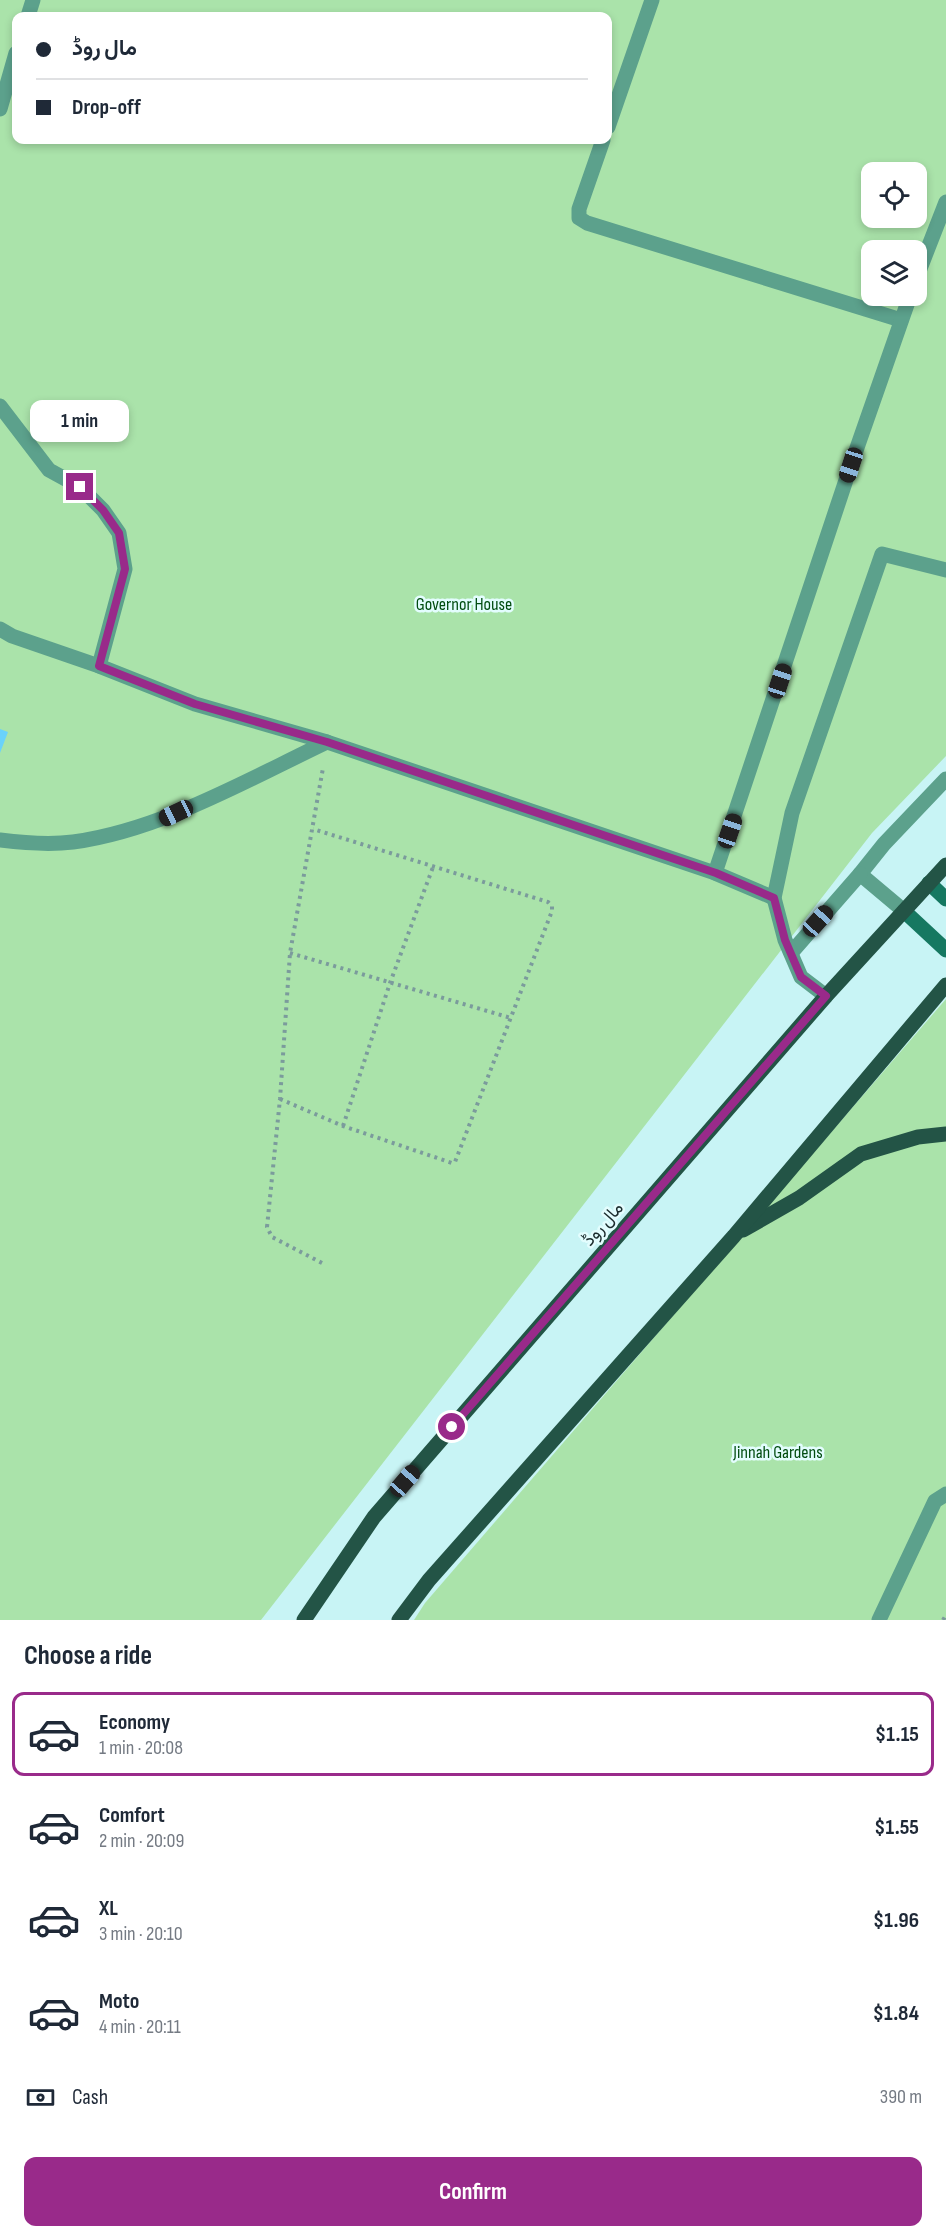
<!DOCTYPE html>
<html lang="en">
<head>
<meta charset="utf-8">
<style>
	:root { --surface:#fff; --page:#f2f2f3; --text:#1f2937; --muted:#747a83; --line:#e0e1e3; --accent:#992a8a }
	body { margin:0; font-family:"Sofia Sans Condensed",Vazirmatn,sans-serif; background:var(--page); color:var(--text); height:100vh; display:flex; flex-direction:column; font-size:22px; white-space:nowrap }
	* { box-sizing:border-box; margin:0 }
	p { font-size:20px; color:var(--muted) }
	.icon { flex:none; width:33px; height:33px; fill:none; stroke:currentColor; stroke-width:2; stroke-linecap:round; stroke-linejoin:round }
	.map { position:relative; height:1620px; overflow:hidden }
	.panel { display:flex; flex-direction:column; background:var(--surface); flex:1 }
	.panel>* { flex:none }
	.top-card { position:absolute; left:12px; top:12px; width:600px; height:132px; border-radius:12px; box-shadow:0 3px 9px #0003; display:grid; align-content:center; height:132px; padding:0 24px; background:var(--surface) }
	.controls { position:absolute; left:861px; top:162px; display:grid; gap:12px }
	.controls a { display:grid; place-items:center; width:66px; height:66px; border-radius:12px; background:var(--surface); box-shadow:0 3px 9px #0003; font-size:30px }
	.end { position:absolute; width:27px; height:27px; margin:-14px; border:8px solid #992a8a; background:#fff; box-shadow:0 0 0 3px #fff }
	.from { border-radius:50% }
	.bubble { position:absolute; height:42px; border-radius:12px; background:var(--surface); box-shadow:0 3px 9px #0003; font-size:20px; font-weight:700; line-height:42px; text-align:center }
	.car { position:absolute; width:18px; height:36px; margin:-18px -9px; border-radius:8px; box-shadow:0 0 4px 2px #0007; background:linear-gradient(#222 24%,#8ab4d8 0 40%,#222 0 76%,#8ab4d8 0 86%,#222 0) }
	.top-card b { display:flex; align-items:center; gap:21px; height:57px; font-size:22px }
	.top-card b+b { border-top:2px solid var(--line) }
	.top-card i { width:15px; height:15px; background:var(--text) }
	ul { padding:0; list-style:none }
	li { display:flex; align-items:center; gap:18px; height:84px; margin:0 12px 9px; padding:0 12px; border:3px solid transparent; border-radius:12px }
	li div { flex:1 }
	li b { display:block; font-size:22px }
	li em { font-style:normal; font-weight:700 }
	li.current { border-color:var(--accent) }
	li>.icon { width:54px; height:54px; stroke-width:1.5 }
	h2 { padding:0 24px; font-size:27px; line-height:72px }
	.pay { display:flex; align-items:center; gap:15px; height:66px; padding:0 24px; font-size:22px }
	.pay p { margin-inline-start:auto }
	.action { display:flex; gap:12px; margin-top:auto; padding:12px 24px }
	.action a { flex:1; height:69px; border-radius:12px; background:var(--accent); color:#fff; font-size:24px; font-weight:700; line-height:69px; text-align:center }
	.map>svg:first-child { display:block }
	.green { fill:#aae3aa; fill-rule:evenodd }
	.building { fill:#6ad2fb }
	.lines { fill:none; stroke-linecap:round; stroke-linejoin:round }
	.path { stroke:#7b9b9c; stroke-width:4; stroke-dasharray:3 4.5; stroke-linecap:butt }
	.service { stroke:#5ca18c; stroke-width:15 }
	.minor { stroke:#5ca18c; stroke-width:15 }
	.secondary { stroke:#167861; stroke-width:15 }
	.primary { stroke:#235446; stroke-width:15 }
	.route { stroke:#992a8a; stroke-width:8 }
	.labels { text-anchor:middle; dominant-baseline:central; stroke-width:5; stroke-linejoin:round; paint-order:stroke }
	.park-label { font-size:18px; fill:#014c0f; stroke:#e3fdfe }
	.street-label { font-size:18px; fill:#1b2c2d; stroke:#e3fdfe }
</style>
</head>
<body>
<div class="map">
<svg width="946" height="1620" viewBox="0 0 946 1620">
	<rect width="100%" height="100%" fill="#c8f4f5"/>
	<g class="green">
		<path d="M0,0H946V756L872,833L261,1620H0ZM16,16H608V140H16ZM872,172H916V218H872ZM872,250H916V296H872Z"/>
		<path d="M946,999V1620H414L425,1603Z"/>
	</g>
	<path class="building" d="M0,729L8,732L0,753Z"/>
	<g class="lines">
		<g class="path">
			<path d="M290,953L511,1018"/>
			<path d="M280,1099L343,1126L452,1163L455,1162L552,911V906L548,902L313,829"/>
			<path d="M343,1126L390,983L433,867"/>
			<path d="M322,1263L272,1237L267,1227L280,1099L290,953L323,768"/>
			<path d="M943,1620L946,1615"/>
		</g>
		<g class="service">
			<path d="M0,406L49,470L80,487L103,510L119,533L125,569L99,666L195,704L327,742L715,873L774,898"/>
			<path d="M0,629L12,636L99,666"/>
			<path d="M0,840C24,843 49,845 73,842C161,830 247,780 327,742"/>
			<path d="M904,911L860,874L884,844L946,779"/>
			<path d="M791,953L860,874"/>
			<path d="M879,1620L935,1501L946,1494"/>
		</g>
		<g class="minor">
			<path d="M28,16L33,0"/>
			<path d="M0,109L16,53"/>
			<path d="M608,127L652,0"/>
			<path d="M603,140L579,209V218L587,223L901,320"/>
			<path d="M916,279L946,202"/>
			<path d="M715,873L851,465L910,296"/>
			<path d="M826,996L801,977L785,940L774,898L792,813L882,554L946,570"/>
		</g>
		<g class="secondary">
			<path d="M929,883L946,899"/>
			<path d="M904,911L946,950"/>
		</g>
		<g class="primary">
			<path d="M743,1230L799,1198L861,1154L918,1137L946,1134"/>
			<path d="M304,1620L374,1517L826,996L946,865"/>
			<path d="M399,1620L429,1580L734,1236L946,985"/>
		</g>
	</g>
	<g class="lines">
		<path class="route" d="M80,487L103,510L119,533L125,569L99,666L195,704L327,742L716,873L774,898L785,940L801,977L826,996L452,1427"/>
	</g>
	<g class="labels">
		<g class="park-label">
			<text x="464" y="604">Governor House</text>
			<text x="778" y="1452">Jinnah Gardens</text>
		</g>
		<g class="street-label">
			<text transform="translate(603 1224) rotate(-49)">مال روڈ</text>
		</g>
	</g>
</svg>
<div class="controls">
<a><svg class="icon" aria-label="locate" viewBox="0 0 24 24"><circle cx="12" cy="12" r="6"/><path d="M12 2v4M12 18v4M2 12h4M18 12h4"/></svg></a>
<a><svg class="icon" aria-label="layers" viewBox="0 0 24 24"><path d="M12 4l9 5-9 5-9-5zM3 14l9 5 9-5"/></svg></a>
</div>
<i class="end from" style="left:452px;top:1427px"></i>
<i class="end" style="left:80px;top:487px"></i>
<div class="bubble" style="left:30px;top:400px;width:99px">1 min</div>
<i class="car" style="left:851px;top:465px;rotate:198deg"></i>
<i class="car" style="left:780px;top:681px;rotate:18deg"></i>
<i class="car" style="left:176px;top:813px;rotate:245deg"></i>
<i class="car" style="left:730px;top:831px;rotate:19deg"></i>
<i class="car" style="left:818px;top:921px;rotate:42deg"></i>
<i class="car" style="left:405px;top:1481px;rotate:41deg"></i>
<div class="top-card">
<b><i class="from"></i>مال روڈ</b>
<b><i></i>Drop-off</b>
</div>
</div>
<section class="panel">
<h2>Choose a ride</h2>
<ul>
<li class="current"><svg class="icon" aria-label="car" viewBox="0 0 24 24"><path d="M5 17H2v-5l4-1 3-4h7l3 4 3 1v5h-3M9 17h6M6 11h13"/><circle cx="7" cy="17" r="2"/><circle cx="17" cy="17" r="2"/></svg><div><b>Economy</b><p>1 min · 20:08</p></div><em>$1.15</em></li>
<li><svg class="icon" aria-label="car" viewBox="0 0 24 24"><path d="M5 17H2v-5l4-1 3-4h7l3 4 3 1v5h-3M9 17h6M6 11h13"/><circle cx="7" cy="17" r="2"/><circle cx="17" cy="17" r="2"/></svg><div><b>Comfort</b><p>2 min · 20:09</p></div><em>$1.55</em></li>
<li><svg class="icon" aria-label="car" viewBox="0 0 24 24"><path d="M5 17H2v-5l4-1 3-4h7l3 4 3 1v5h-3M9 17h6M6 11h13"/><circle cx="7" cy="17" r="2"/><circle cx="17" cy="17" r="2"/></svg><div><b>XL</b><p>3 min · 20:10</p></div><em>$1.96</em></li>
<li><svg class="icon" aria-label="car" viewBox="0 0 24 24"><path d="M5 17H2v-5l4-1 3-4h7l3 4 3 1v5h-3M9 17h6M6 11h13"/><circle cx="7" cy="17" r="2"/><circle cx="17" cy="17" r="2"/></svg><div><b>Moto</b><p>4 min · 20:11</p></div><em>$1.84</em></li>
</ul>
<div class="pay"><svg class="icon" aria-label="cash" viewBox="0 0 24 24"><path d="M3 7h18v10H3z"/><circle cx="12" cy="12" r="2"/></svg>Cash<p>390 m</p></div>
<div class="action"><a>Confirm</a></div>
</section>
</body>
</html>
